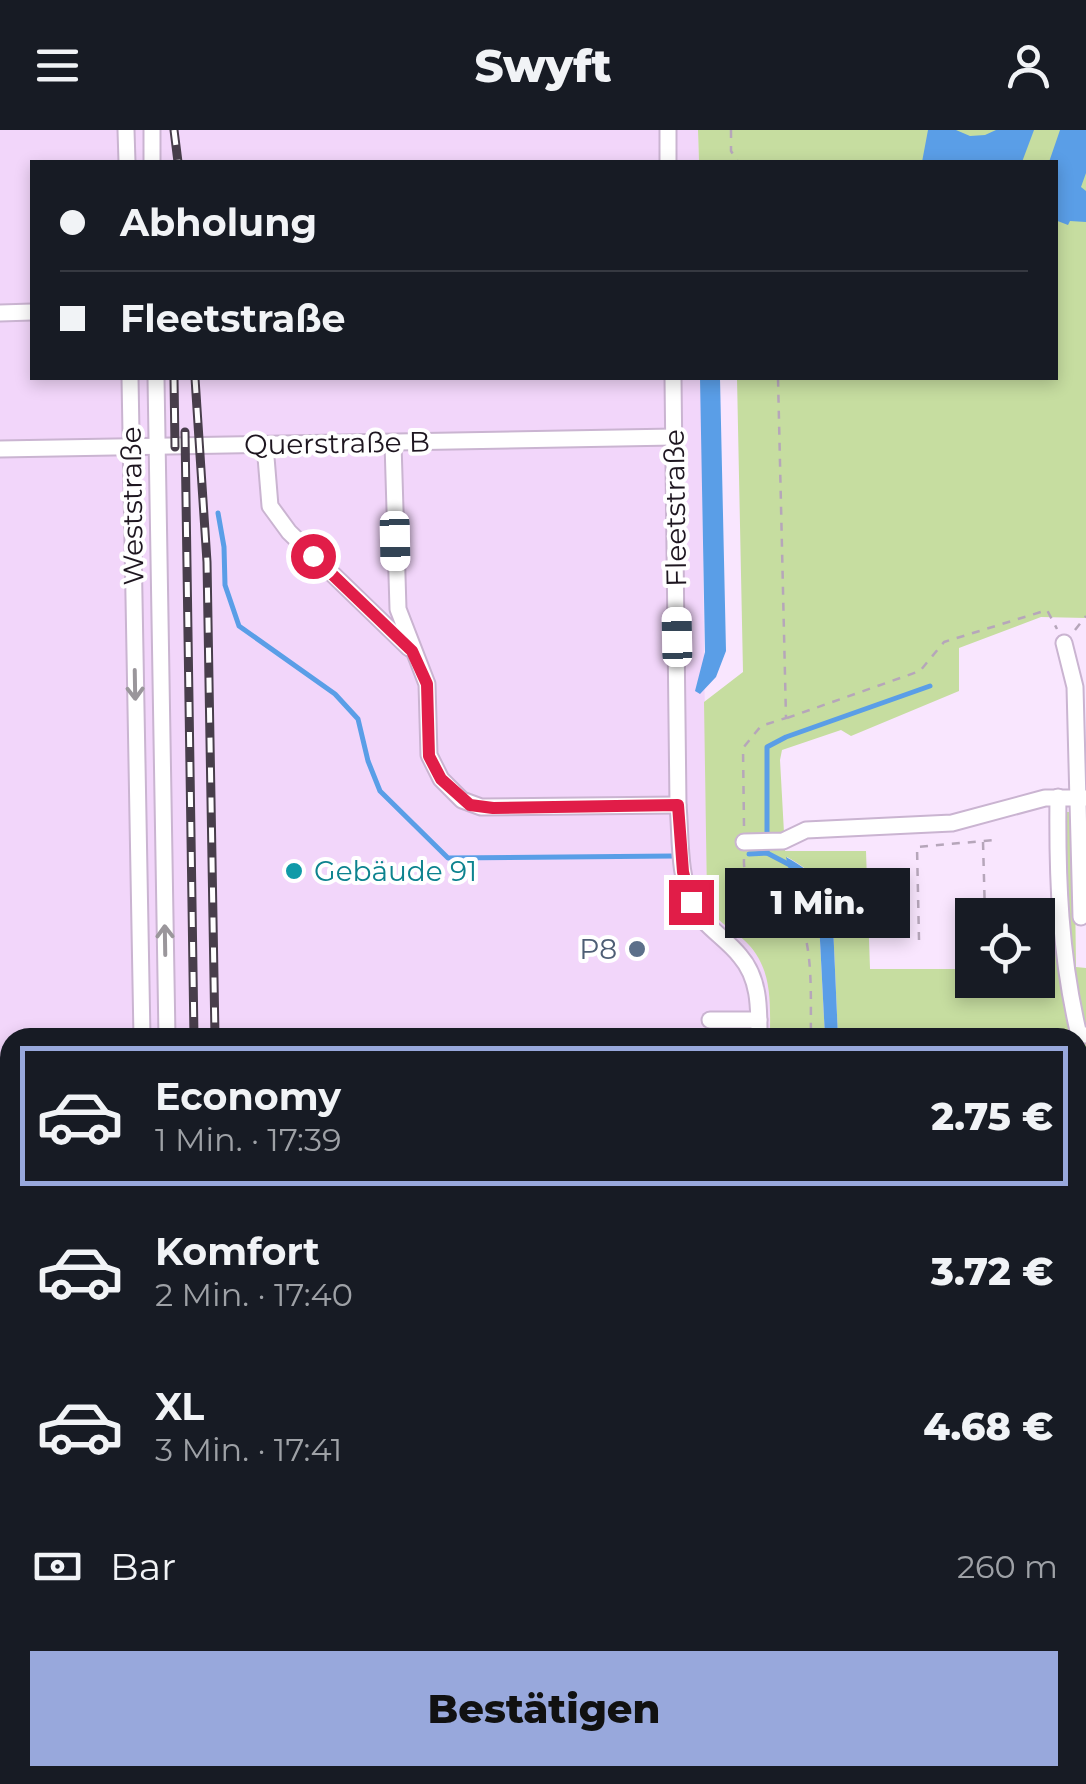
<!DOCTYPE html>
<html lang="de">
<head>
<meta charset="utf-8">
<style>
	:root { --surface:#171b24; --page:#20242c; --text:#f1f3f6; --muted:#9ea1a6; --line:#363941; --accent:#98a8dc }
	body { margin:0; font-family:Montserrat,sans-serif; background:var(--page); color:var(--text); height:100vh; display:flex; flex-direction:column; font-size:38px; white-space:nowrap }
	* { box-sizing:border-box; margin:0 }
	p { font-size:32px; color:var(--muted) }
	.icon { flex:none; width:55px; height:55px; fill:none; stroke:currentColor; stroke-width:2; stroke-linecap:round; stroke-linejoin:round }
	.map { position:relative; flex:1; overflow:hidden }
	.details { position:absolute; left:0px; top:898px; width:1088px; height:758px; display:flex; flex-direction:column; background:var(--surface); border-radius:30px 30px 0 0; box-shadow:0 5px 15px #0003 }
	.details>* { flex:none }
	.hud { position:absolute; left:30px; top:30px; width:1028px; height:220px; border-radius:0px; box-shadow:0 5px 15px #0003; display:grid; align-content:center; height:220px; padding:0 30px; background:var(--surface) }
	.controls { position:absolute; left:955px; top:768px; display:grid; gap:20px }
	.controls a { display:grid; place-items:center; width:100px; height:100px; border-radius:0px; background:var(--surface); box-shadow:0 5px 15px #0003; font-size:50px }
	.end { position:absolute; width:45px; height:45px; margin:-22px; border:12px solid #e11d48; background:#fff; box-shadow:0 0 0 5px #fff }
	.from { border-radius:50% }
	.bubble { position:absolute; height:70px; border-radius:0px; background:var(--surface); box-shadow:0 5px 15px #0003; font-size:32px; font-weight:800; line-height:70px; text-align:center }
	.car { position:absolute; width:30px; height:60px; margin:-30px -15px; border-radius:12px; box-shadow:0 0 8px 2px #0007; background:linear-gradient(#fff 24%,#345 0 40%,#fff 0 76%,#345 0 86%,#fff 0) }
	.hud b { display:flex; align-items:center; gap:35px; height:95px; font-size:38px }
	.hud b+b { border-top:2px solid var(--line) }
	.hud i { width:25px; height:25px; background:var(--text) }
	ul { padding:18px 0 0; list-style:none }
	li { display:flex; align-items:center; gap:30px; height:140px; margin:0 20px 15px; padding:0 10px; border:5px solid transparent; border-radius:0px }
	li div { flex:1 }
	li b { display:block; font-size:38px }
	li em { font-style:normal; font-weight:800 }
	li.selected { border-color:var(--accent) }
	li>.icon { width:90px; height:90px; stroke-width:1.5 }
	.pay { display:flex; align-items:center; gap:25px; height:110px; padding:0 30px; font-size:38px }
	.pay p { margin-inline-start:auto }
	.primary-button { display:flex; gap:20px; margin-top:auto; padding:20px 30px }
	.primary-button a { flex:1; height:115px; border-radius:0px; background:var(--accent); color:#111; font-size:40px; font-weight:800; line-height:115px; text-align:center }
	header { display:flex; justify-content:space-between; align-items:center; height:130px; padding:0 30px; background:var(--surface); font-size:45px; font-weight:800 }
	.map>svg:first-child { display:block }
	.built { fill:#f2d6fa }
	.green { fill:#c6dda0 }
	.water { fill:#5a9ee7 }
	.lines { fill:none; stroke-linecap:round; stroke-linejoin:round }
	.stream { stroke:#5a9ee7; stroke-width:5 }
	.minor-casing { stroke:#cab4d1; stroke-width:19 }
	.path { stroke:#b6a6ba; stroke-width:2.5; stroke-dasharray:8 8; stroke-linecap:butt }
	.minor { stroke:#fff; stroke-width:15 }
	.rail-casing { stroke:#483e4b; stroke-width:9 }
	.rail { stroke:#fff; stroke-width:5; stroke-dasharray:15; stroke-linecap:butt }
	.oneway { stroke:#9a969b }
	.route { stroke:#e11d48; stroke-width:12 }
	.culture-dot { fill:#0f9aa8; stroke:#fff; stroke-width:4 }
	.service-dot { fill:#5c6f8a; stroke:#fff; stroke-width:4 }
	.labels { text-anchor:middle; dominant-baseline:central; stroke-width:8; stroke-linejoin:round; paint-order:stroke }
	.street-label { font-size:28px; fill:#1e1620; stroke:#fff }
	.culture-label { font-size:28px; fill:#0d838f; stroke:#fff; text-anchor:start }
	.service-label { font-size:28px; fill:#4e5e75; stroke:#fff; text-anchor:end }
</style>
</head>
<body>
<header><svg class="icon" aria-label="menu" viewBox="0 0 24 24"><path d="M4 6h16M4 12h16M4 18h16"/></svg>Swyft<svg class="icon" aria-label="person" viewBox="0 0 24 24"><circle cx="12" cy="8" r="4"/><path d="M4 21q1-7 8-7t8 7"/></svg></header>
<div class="map">
<svg width="1086" height="1654" viewBox="0 0 1086 1654">
	<rect width="100%" height="100%" fill="#f9e6fe"/>
	<g class="built">
		<path d="M0,0H698L699,32H32V248H701L707,770L711,784L745,810L761,830L770,853V907L10,908V1554H0Z"/>
		<rect x="143" y="1645" width="600" height="9"/>
	</g>
	<g class="green">
		<path d="M698,0H1086V488L1041,487L959,518V561L851,606L841,600L782,620L780,630L785,721H866L870,839H972V850H1038V838H1054L1053,682H1074L1076,837L1086,838V1654H868L866,1645H1078V908L838,907L832,772C820,750 809,739 787,727L789,741L804,749L818,772L825,907H770C770,871 773,837 744,810C729,796 713,791 707,770L704,572L743,542L737,248H1055V32H699Z"/>
		<path d="M0,1554H10V1645H143V1654H0Z"/>
	</g>
	<g class="water">
		<path d="M928,0H956L970,6L985,5L996,0H1034L1022,32H922Z"/>
		<path d="M1060,0H1086V43L1081,57L1086,61V92L1070,91L1068,95L1055,90V32H1049Z"/>
		<path d="M700,248H720L726,521L716,547L700,564L695,561L705,522Z"/>
		<path d="M786,727C808,739 820,750 832,772L838,907H825L818,772L804,749L789,741Z"/>
	</g>
	<g class="lines">
		<g class="stream">
			<path d="M218,383L224,417L225,455L239,496L335,564L358,589L368,631L380,661L448,728L673,726"/>
			<path d="M767,723V617L786,607L930,556"/>
			<path d="M749,724L767,723L790,735"/>
		</g>
		<defs>
			<g id="minor">
				<path d="M126,0L127,32"/>
				<path d="M152,0V32"/>
				<path d="M668,0V32"/>
				<path d="M0,183L32,182"/>
				<path d="M130,248L142,908"/>
				<path d="M156,248L167,908"/>
				<path d="M673,248L678,675C681,707 678,746 693,775C704,797 725,807 740,826C760,849 759,879 759,908"/>
				<path d="M393,313L398,479L427,554L429,625L441,649L462,670L481,677L678,675"/>
				<path d="M265,315L270,376L289,402L409,518"/>
				<path d="M0,319L674,307"/>
				<path d="M1064,513L1075,557L1081,787"/>
				<path d="M1058,667C1057,748 1060,826 1079,905H1086"/>
				<path d="M744,712L783,711L806,700L952,693L1045,668H1086"/>
				<path d="M710,890H759"/>
				<path d="M0,1095H10"/>
				<path d="M0,1432H10"/>
				<path d="M0,1487L10,1485"/>
				<path d="M0,1519H10"/>
				<path d="M0,1547H10"/>
				<path d="M723,1645V1654"/>
				<path d="M781,1645L784,1654"/>
				<path d="M885,1654L899,1645"/>
			</g>
		</defs>
		<use href="#minor" class="minor-casing"/>
		<g class="path">
			<path d="M731,0V21L738,32"/>
			<path d="M1075,500L1086,486"/>
			<path d="M787,588L920,541L944,512L1047,480L1057,499"/>
			<path d="M744,696L743,618L761,596L786,588L778,248"/>
			<path d="M983,712L985,785"/>
			<path d="M744,729C742,765 779,756 795,781C815,811 810,872 811,908"/>
			<path d="M919,810L917,717L994,710"/>
			<path d="M1080,921L1086,1066"/>
			<path d="M1078,1338H1086"/>
			<path d="M1078,1514L1086,1513"/>
			<path d="M833,1645L835,1654"/>
		</g>
		<use href="#minor" class="minor"/>
		<defs>
			<g id="rail">
				<path d="M174,0L178,32"/>
				<path d="M174,248L175,317"/>
				<path d="M195,248L207,432L215,908"/>
				<path d="M185,302L194,908"/>
			</g>
		</defs>
		<use href="#rail" class="rail-casing"/>
		<use href="#rail" class="rail"/>
	</g>
	<defs><path id="oneway-shaft" d="M-6 0H5M1.5-3L5.5 0L1.5 3" fill="none" stroke-width="1.6" stroke-linecap="round" stroke-linejoin="round" transform="scale(2.5)"/></defs>
	<g class="oneway">
		<use href="#oneway-shaft" transform="translate(135 555) rotate(89)"/>
		<use href="#oneway-shaft" transform="translate(165 810) rotate(-91)"/>
	</g>
	<g class="lines">
		<path class="route" d="M313,426L412,521L427,554L429,626L441,649L470,675L493,678L678,675L683,742L691,772"/>
	</g>
	<circle class="culture-dot" cx="294" cy="741" r="10"/>
	<circle class="service-dot" cx="637" cy="819" r="10"/>
	<g class="labels">
		<g class="street-label">
			<text transform="translate(337 313) rotate(-1)">Querstraße B</text>
			<text transform="translate(132 376) rotate(-91)">Weststraße</text>
			<text transform="translate(675 378) rotate(-91)">Fleetstraße</text>
		</g>
		<g class="culture-label">
			<text x="314" y="741">Gebäude 91</text>
		</g>
		<g class="service-label">
			<text x="617" y="819">P8</text>
		</g>
	</g>
</svg>
<div class="controls">
<a><svg class="icon" aria-label="locate" viewBox="0 0 24 24"><circle cx="12" cy="12" r="6"/><path d="M12 2v4M12 18v4M2 12h4M18 12h4"/></svg></a>
</div>
<i class="end from" style="left:313px;top:426px"></i>
<i class="end" style="left:691px;top:772px"></i>
<div class="bubble" style="left:725px;top:738px;width:185px">1 Min.</div>
<i class="car" style="left:395px;top:411px;rotate:179deg"></i>
<i class="car" style="left:677px;top:507px;rotate:359deg"></i>
<div class="hud">
<b><i class="from"></i>Abholung</b>
<b><i></i>Fleetstraße</b>
</div>
<section class="details">
<ul>
<li class="selected"><svg class="icon" aria-label="car" viewBox="0 0 24 24"><path d="M5 17H2v-5l4-1 3-4h7l3 4 3 1v5h-3M9 17h6M6 11h13"/><circle cx="7" cy="17" r="2"/><circle cx="17" cy="17" r="2"/></svg><div><b>Economy</b><p>1 Min. · 17:39</p></div><em>2.75 €</em></li>
<li><svg class="icon" aria-label="car" viewBox="0 0 24 24"><path d="M5 17H2v-5l4-1 3-4h7l3 4 3 1v5h-3M9 17h6M6 11h13"/><circle cx="7" cy="17" r="2"/><circle cx="17" cy="17" r="2"/></svg><div><b>Komfort</b><p>2 Min. · 17:40</p></div><em>3.72 €</em></li>
<li><svg class="icon" aria-label="car" viewBox="0 0 24 24"><path d="M5 17H2v-5l4-1 3-4h7l3 4 3 1v5h-3M9 17h6M6 11h13"/><circle cx="7" cy="17" r="2"/><circle cx="17" cy="17" r="2"/></svg><div><b>XL</b><p>3 Min. · 17:41</p></div><em>4.68 €</em></li>
</ul>
<div class="pay"><svg class="icon" aria-label="cash" viewBox="0 0 24 24"><path d="M3 7h18v10H3z"/><circle cx="12" cy="12" r="2"/></svg>Bar<p>260 m</p></div>
<div class="primary-button"><a>Bestätigen</a></div>
</section>
</div>
</body>
</html>
